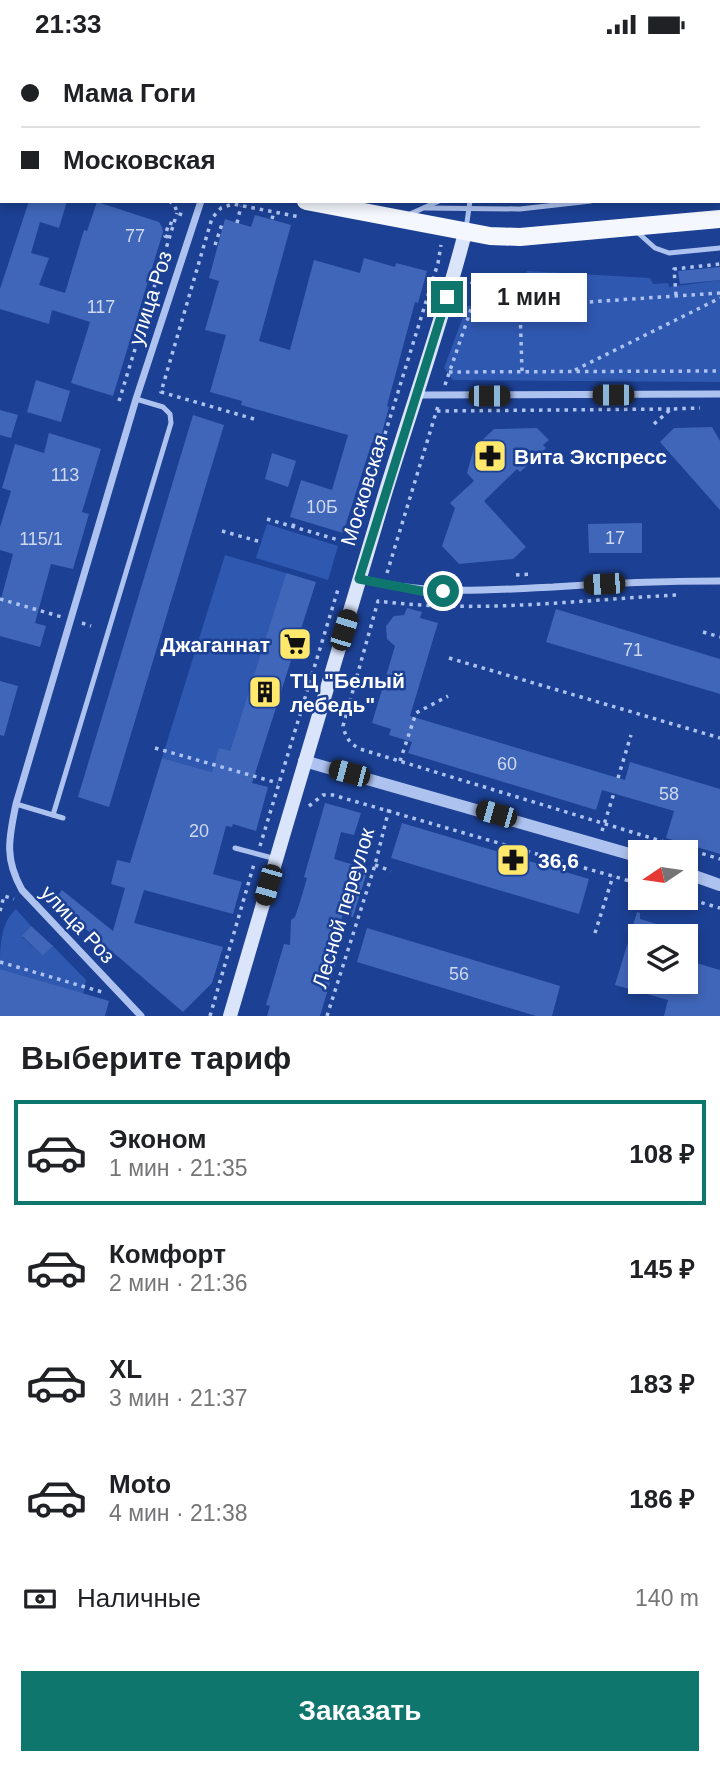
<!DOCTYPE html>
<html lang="ru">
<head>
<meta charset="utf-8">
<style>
	:root { --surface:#fff; --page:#f6f6f6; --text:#202124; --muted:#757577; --line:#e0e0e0; --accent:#0f766e }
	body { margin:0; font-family:Helvetica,sans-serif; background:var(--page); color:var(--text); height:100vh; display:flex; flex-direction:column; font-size:26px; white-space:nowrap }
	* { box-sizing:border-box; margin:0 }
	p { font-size:23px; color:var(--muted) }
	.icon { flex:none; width:38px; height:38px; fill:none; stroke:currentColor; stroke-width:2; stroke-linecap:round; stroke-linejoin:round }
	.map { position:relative; height:967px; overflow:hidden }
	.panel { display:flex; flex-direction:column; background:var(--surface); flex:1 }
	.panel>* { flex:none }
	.top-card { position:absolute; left:0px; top:0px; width:721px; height:154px; box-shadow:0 4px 10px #0003; display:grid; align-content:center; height:154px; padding:0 21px; background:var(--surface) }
	.needle { width:46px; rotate:257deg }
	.buttons { position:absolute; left:628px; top:791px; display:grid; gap:14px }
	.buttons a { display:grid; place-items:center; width:70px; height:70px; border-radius:0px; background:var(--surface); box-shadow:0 4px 10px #0003; font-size:35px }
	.end { position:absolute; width:32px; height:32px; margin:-16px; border:9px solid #0f766e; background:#fff; box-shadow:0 0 0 4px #fff }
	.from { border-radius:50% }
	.bubble { position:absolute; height:49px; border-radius:0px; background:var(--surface); box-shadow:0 4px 10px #0003; font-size:23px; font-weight:700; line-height:49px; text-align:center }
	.car { position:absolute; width:21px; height:42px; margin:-21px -10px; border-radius:9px; box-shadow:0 0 5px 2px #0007; background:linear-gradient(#222 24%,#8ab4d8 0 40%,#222 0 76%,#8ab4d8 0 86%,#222 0) }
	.top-card b { display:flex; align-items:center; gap:24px; height:66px; font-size:26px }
	.top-card b+b { border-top:2px solid var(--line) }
	.top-card i { width:18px; height:18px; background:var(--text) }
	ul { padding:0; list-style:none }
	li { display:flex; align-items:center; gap:21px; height:105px; margin:0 14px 10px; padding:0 7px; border:4px solid transparent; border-radius:0px }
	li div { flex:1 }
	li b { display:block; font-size:26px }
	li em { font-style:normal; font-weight:700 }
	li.selected { border-color:var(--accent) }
	li>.icon { width:63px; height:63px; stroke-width:1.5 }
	h2 { padding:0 21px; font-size:32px; line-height:84px }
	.pay { display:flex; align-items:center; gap:18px; height:77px; padding:0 21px; font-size:26px }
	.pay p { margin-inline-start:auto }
	.primary-button { display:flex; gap:14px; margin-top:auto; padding:14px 21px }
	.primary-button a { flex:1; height:80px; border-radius:0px; background:var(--accent); color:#fff; font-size:28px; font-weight:700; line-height:80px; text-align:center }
	.status { display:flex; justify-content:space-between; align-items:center; height:49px; padding:0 35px; background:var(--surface); direction:ltr }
	.status svg { height:19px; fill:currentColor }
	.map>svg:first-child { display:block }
	.green { fill:#2f58b1; fill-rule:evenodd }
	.building { fill:#4066b9 }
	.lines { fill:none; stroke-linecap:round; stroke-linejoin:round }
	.path { stroke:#adc2ef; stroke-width:3.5; stroke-dasharray:3.5 5; stroke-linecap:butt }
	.service { stroke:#adc2ef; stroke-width:5 }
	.minor { stroke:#adc2ef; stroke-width:7 }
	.tertiary { stroke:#adc2ef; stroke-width:12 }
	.secondary { stroke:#dae4fa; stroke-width:14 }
	.primary { stroke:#f5f7ff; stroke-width:18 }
	.route { stroke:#0f766e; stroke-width:9 }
	.labels { text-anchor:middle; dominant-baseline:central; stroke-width:5; stroke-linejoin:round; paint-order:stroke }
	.number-label { font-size:18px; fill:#cfd9ee }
	.street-label { font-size:21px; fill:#fff; stroke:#1c4093 }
	.poi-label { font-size:21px; font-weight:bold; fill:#fff; stroke:#1c4093; text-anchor:start }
</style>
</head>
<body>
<div class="status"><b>21:33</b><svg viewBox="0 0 49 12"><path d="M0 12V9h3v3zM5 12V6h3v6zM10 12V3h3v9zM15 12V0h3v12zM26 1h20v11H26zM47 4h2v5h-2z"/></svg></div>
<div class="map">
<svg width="720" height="967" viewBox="0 0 720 967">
	<rect width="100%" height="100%" fill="#1c4093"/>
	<g class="green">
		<path d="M527,222L650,229L653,235L668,234L669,238L720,231V333L453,331L444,319L467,257L528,253ZM583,227L585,248L548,251L546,229Z"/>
		<path d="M267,475L338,497L328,531L256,509Z"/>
		<path d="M225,506L286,524L230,702L212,723L162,709Z"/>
		<path d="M16,860L31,877L22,888L43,907L53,897L86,931L83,945L0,920C0,899 0,874 16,860Z"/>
	</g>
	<g class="building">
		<path d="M29,152H67L59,179L40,173L31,204L49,209L39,236L65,244L84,181L87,182L97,153L159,173L162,178L163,183L113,347L71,334L90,273L52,261L49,275L0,260V240Z"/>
		<path d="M255,166L291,176L259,292L290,301L314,211L360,224L364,209L395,218L396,214L427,222L418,254L415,253L387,357L389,358L379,395L372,393L343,484L290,468L301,431L332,441L348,386L241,356L242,352L210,343L226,286L205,281L219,232L209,229L225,170L251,178Z"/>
		<path d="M720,218V231L680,235L678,222Z"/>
		<path d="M36,331L70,342L61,373L27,363Z"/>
		<path d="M0,361L18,366L11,389L0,386Z"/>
		<path d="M193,366L224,376L109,758L78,748Z"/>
		<path d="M712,378L720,392V461L660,393L674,379Z"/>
		<path d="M537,379L549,391L543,396L546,399L520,423L517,420L484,452L526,498L513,510L459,515L442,497L455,459L450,454L474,432L467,424L474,399L494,380Z"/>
		<path d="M49,384L101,400L82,463L89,465L73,520L51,515L35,574L46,577L40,598L0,587V554L13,505L0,501V478L11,442L2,439L15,395L44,404Z"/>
		<path d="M272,404L296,412L288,438L265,430Z"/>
		<path d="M642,474V504H589L588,475Z"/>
		<path d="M286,524L316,533L252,734L268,738L256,782L233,775L232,778L226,777L213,825L242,833L233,865L144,841L134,874L223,898L212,934L183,963L60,858H49L62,841L113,882L125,839L111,835L117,811L130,814L162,709L212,723L219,699L230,702Z"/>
		<path d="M407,559L422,563L420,569L438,574L410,667L625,731L630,713L720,740V805L666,789L674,762L602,741L596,761L408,704L412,693L389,686L391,680L372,674L395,597L387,590L386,577L394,567L404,566Z"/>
		<path d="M556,560L720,610V645L546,593Z"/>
		<path d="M0,632L18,637L4,687L0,686Z"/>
		<path d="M325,754L361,764L354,786L341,783L334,810L368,820L353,868L343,865L331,908L337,910L320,967H267L270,957L266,956L284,895L290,896L291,871L295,868L300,853L307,829L304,828Z"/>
		<path d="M402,774L589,830L579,865L391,809Z"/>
		<path d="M637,863L640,864V870L687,884L686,887H640V933H686V911L720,921V967H664L668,951L615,936Z"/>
		<path d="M31,877L53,897L43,907L22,887Z"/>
		<path d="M367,879L560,937L552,967H536L357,913Z"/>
		<path d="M0,920L109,952L105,967H0Z"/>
	</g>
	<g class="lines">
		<g class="path">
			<path d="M259,2L260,0"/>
			<path d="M591,2L592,1"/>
			<path d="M719,20H720"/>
			<path d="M719,82H720"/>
			<path d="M0,101L2,102"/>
			<path d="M0,122L2,116"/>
			<path d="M169,152L175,157L177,164L185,167"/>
			<path d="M272,170L274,163"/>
			<path d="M237,174L241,157"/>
			<path d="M168,188L165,187L169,174L173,175"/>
			<path d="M215,196L222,175"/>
			<path d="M548,232L579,228L582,253"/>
			<path d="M479,237L518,234"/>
			<path d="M676,246L674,220L720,215"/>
			<path d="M520,259L522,322"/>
			<path d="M471,261L720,244"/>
			<path d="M575,321L720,249"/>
			<path d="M449,323L720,322"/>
			<path d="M445,336L479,237L467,231"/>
			<path d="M119,352L177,164"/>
			<path d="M437,362L671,360"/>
			<path d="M254,370L161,343L212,169L221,159L233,155L300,168"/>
			<path d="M654,375L671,360L700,359"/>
			<path d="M385,385L438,214L441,196"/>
			<path d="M267,470L352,495"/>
			<path d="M293,478L295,470"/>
			<path d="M222,482L261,493"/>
			<path d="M387,524L438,357"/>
			<path d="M516,526L533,525"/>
			<path d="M676,546C577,551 477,565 378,552L343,677C346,689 349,694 360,700L720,810"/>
			<path d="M0,550L62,568"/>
			<path d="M82,574L91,577"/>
			<path d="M703,583L720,588"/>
			<path d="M449,609L720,689"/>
			<path d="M155,699L278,734"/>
			<path d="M400,712L416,664L448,647"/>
			<path d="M618,729L631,686"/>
			<path d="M309,757L323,746H333L640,835"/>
			<path d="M602,782L614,744"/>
			<path d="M260,797L339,537"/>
			<path d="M375,816L391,822"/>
			<path d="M685,849L720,859"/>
			<path d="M0,862L4,847L14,850"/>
			<path d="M595,884L613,827"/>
			<path d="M0,913L102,943"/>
			<path d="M210,967L254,815"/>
			<path d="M327,967L375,816L389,760"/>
		</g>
		<g class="service">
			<path d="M28,2L29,0"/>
			<path d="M0,59L2,55"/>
			<path d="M719,111H720"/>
			<path d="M719,139L720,138"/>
			<path d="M425,159L520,160L591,152"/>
			<path d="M410,165L439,152"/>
			<path d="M466,180L470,152"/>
			<path d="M636,182L655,199L669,204L720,199"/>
			<path d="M16,755L63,769"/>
			<path d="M53,766L171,374L170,365L163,358L136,350"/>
			<path d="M235,799L276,810"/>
		</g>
		<g class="minor">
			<path d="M416,346L720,345"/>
			<path d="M359,529C426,547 485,541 553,538C609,534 664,532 720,532"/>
			<path d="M141,967L22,841C4,809 9,789 16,755L136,350L201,152"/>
		</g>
		<g class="tertiary">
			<path d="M304,712L640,808"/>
			<path d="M686,824L720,836"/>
		</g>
		<path class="secondary" d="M230,967C281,794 332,620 384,448C411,360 442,273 465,184"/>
		<g class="primary">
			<path d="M0,76L2,77"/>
			<path d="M306,152L490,187L520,188L720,170"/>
		</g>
	</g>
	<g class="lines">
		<path class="route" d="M443,542H421L359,530L447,248"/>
	</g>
	<defs>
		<symbol id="pharmacy-square" viewBox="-11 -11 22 22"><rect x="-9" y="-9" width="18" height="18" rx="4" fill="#ffe86b" stroke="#1c4093"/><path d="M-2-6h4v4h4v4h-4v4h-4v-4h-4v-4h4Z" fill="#111"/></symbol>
		<symbol id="supermarket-square" viewBox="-11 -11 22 22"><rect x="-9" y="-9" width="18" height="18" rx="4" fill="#ffe86b" stroke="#1c4093"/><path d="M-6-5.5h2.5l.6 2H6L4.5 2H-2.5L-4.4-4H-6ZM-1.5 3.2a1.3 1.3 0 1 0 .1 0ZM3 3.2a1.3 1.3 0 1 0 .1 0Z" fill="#111"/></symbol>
		<symbol id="building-square" viewBox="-11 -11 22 22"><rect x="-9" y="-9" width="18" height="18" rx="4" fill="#ffe86b" stroke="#1c4093"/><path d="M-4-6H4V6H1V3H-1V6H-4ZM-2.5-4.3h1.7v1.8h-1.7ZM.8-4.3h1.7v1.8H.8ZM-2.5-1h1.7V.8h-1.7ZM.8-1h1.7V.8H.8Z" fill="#111"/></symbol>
	</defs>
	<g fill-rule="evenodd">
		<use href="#pharmacy-square" x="471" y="388" width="38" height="38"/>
		<use href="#supermarket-square" x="276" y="576" width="38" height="38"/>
		<use href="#building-square" x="246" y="624" width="38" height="38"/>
		<use href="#pharmacy-square" x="494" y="792" width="38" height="38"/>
	</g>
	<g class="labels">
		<g class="number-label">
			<text x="135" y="187">77</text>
			<text x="101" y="258">117</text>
			<text x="65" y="426">113</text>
			<text x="322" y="458">10Б</text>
			<text x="615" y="489">17</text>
			<text x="41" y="490">115/1</text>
			<text x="633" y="601">71</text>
			<text x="507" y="715">60</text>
			<text x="669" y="745">58</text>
			<text x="199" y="782">20</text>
			<text x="459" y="925">56</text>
		</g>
		<g class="street-label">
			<text transform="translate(150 249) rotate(-72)">улица Роз</text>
			<text transform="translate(364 441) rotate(-73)">Московская</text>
			<text transform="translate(343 859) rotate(-73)">Лесной переулок</text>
			<text transform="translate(78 875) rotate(47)">улица Роз</text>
		</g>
		<g class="poi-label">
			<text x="514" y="407">Вита Экспресс</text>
			<text x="270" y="595" text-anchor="end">Джаганнат</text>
			<text x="290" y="631">ТЦ "Белый<tspan x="290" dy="24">лебедь"</tspan></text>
			<text x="538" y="811">36,6</text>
		</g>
	</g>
</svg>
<div class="buttons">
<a><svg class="needle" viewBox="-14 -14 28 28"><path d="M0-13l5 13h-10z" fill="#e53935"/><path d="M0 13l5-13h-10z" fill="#757577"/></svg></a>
<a><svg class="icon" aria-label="layers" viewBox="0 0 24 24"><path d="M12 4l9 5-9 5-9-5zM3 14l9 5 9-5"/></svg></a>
</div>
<i class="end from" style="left:443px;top:542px"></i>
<i class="end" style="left:447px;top:248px"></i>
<div class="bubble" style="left:471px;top:224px;width:116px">1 мин</div>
<i class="car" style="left:613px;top:346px;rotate:270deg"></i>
<i class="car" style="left:489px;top:347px;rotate:90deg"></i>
<i class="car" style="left:604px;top:535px;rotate:267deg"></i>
<i class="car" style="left:344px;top:581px;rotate:17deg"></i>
<i class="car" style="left:349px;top:724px;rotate:285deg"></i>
<i class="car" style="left:496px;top:765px;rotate:286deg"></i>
<i class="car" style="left:268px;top:836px;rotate:196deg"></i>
<div class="top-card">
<b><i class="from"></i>Мама Гоги</b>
<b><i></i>Московская</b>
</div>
</div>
<section class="panel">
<h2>Выберите тариф</h2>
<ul>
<li class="selected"><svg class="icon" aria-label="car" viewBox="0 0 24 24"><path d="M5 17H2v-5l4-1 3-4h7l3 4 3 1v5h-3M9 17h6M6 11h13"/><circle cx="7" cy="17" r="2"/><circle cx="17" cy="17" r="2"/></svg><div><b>Эконом</b><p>1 мин · 21:35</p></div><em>108 ₽</em></li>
<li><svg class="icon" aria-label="car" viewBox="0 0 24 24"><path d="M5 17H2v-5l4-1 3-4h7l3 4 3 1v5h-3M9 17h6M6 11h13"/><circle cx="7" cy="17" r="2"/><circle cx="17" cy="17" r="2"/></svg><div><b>Комфорт</b><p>2 мин · 21:36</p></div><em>145 ₽</em></li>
<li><svg class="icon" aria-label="car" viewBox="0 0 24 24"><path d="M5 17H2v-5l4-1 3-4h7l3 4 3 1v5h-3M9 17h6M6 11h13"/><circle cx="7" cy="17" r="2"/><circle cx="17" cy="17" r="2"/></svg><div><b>XL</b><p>3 мин · 21:37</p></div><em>183 ₽</em></li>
<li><svg class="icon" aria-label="car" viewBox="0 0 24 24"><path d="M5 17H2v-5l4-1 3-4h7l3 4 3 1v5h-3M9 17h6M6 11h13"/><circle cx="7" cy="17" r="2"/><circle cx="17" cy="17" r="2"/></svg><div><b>Moto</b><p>4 мин · 21:38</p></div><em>186 ₽</em></li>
</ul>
<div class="pay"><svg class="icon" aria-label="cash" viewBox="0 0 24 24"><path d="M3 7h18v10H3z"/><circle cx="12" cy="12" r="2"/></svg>Наличные<p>140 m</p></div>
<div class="primary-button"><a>Заказать</a></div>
</section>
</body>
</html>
